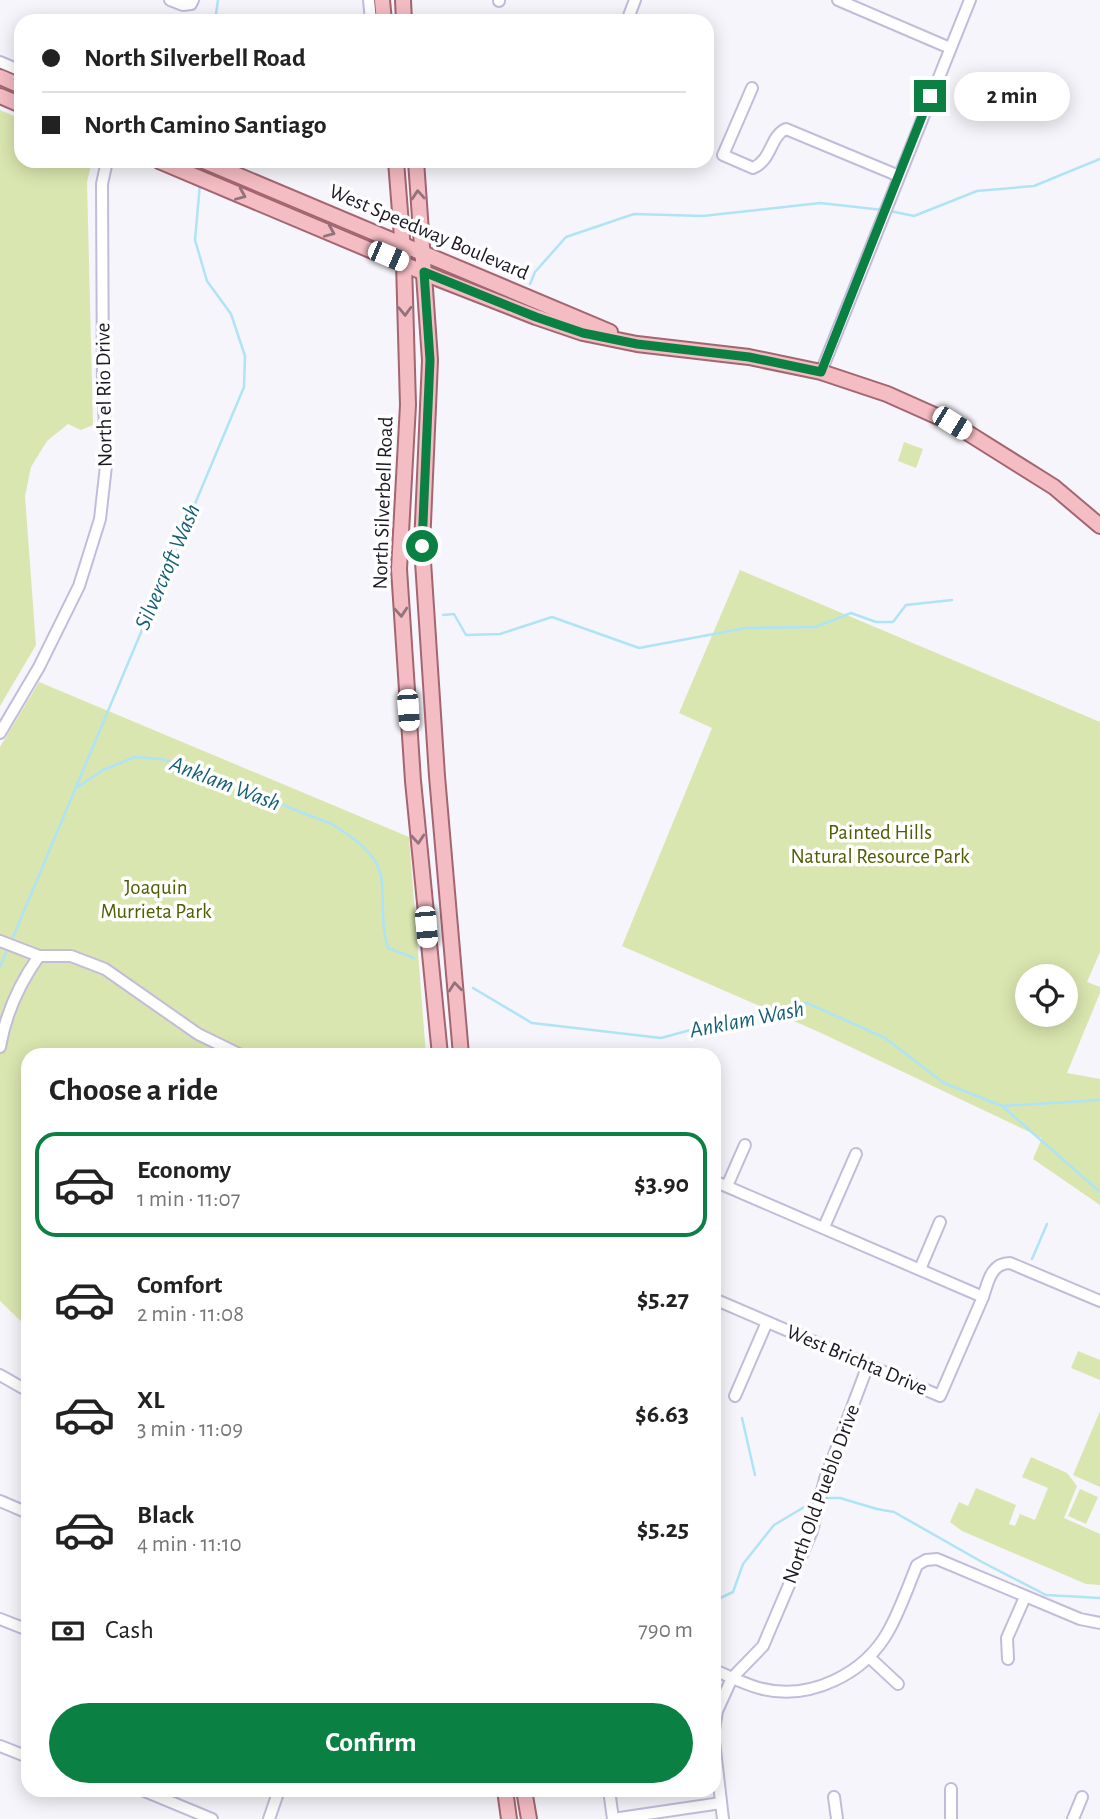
<!DOCTYPE html>
<html lang="en">
<head>
<meta charset="utf-8">
<style>
	:root { --surface:#fff; --page:#f2f2f2; --text:#222; --muted:#767676; --line:#e0e0e0; --accent:#0b8043 }
	body { margin:0; font-family:"Alegreya Sans",sans-serif; background:var(--page); color:var(--text); height:100vh; display:flex; flex-direction:column; font-size:26px; white-space:nowrap }
	* { box-sizing:border-box; margin:0 }
	p { font-size:23px; color:var(--muted) }
	.icon { flex:none; width:38px; height:38px; fill:none; stroke:currentColor; stroke-width:2; stroke-linecap:round; stroke-linejoin:round }
	.map { position:relative; flex:1; overflow:hidden }
	.panel { position:absolute; left:21px; top:1048px; width:700px; height:749px; display:flex; flex-direction:column; background:var(--surface); border-radius:21px; box-shadow:0 4px 18px #0003 }
	.panel>* { flex:none }
	.guide { position:absolute; left:14px; top:14px; width:700px; height:154px; border-radius:21px; box-shadow:0 4px 18px #0003; display:grid; align-content:center; height:154px; padding:0 28px; background:var(--surface) }
	.fabs { position:absolute; left:1015px; top:964px; display:grid; gap:14px }
	.fabs a { display:grid; place-items:center; width:63px; height:63px; border-radius:50%; background:var(--surface); box-shadow:0 4px 18px #0003; font-size:35px }
	.end { position:absolute; width:32px; height:32px; margin:-16px; border:9px solid #0b8043; background:#fff; box-shadow:0 0 0 4px #fff }
	.from { border-radius:50% }
	.bubble { position:absolute; height:49px; border-radius:24px; background:var(--surface); box-shadow:0 4px 18px #0003; font-size:23px; font-weight:700; line-height:49px; text-align:center }
	.car { position:absolute; width:21px; height:42px; margin:-21px -10px; border-radius:9px; box-shadow:0 0 5px 2px #0007; background:linear-gradient(#fff 24%,#345 0 40%,#fff 0 76%,#345 0 86%,#fff 0) }
	.guide b { display:flex; align-items:center; gap:24px; height:66px; font-size:26px }
	.guide b+b { border-top:2px solid var(--line) }
	.guide i { width:18px; height:18px; background:var(--text) }
	ul { padding:0; list-style:none }
	li { display:flex; align-items:center; gap:21px; height:105px; margin:0 14px 10px; padding:0 14px; border:4px solid transparent; border-radius:21px }
	li div { flex:1 }
	li b { display:block; font-size:26px }
	li em { font-style:normal; font-weight:700 }
	li.current { border-color:var(--accent) }
	li>.icon { width:63px; height:63px; stroke-width:1.5 }
	h2 { padding:0 28px; font-size:32px; line-height:84px }
	.pay { display:flex; align-items:center; gap:18px; height:77px; padding:0 28px; font-size:26px }
	.pay p { margin-inline-start:auto }
	.primary-button { display:flex; gap:14px; margin-top:auto; padding:14px 28px }
	.primary-button a { flex:1; height:80px; border-radius:42px; background:var(--accent); color:#fff; font-size:28px; font-weight:700; line-height:80px; text-align:center }
	.map>svg:first-child { display:block }
	.green { fill:#dae6af; fill-rule:evenodd }
	.lines { fill:none; stroke-linecap:round; stroke-linejoin:round }
	.stream { stroke:#afe3f6; stroke-width:2.5 }
	.minor-casing { stroke:#c2bcda; stroke-width:14 }
	.major-casing { stroke:#a36671; stroke-width:18 }
	.minor { stroke:#fff; stroke-width:10 }
	.major { stroke:#f4bcc3; stroke-width:14 }
	.oneway { stroke:#92727b }
	.route { stroke:#0b8043; stroke-width:9 }
	.labels { text-anchor:middle; dominant-baseline:central; stroke-width:7; stroke-linejoin:round; paint-order:stroke }
	.street-label { font-size:21px; fill:#1b1823; stroke:#fff }
	.park-label { font-size:21px; fill:#525d03; stroke:#fff }
	.water-label { font-size:23px; font-style:italic; fill:#135f75; stroke:#fff }
</style>
</head>
<body>
<div class="map">
<svg width="1100" height="1819" viewBox="0 0 1100 1819">
	<rect width="100%" height="100%" fill="#f6f5fb"/>
	<g class="green">
		<path d="M0,110L21,119V161H92L87,182L93,425L81,430L68,424L47,441L31,467L25,496L36,645L0,706Z"/>
		<path d="M904,442L923,449L916,468L898,461Z"/>
		<path d="M740,570L1100,722V952L1087,982L1100,987V993L1067,1073L1100,1079V1205L1033,1159L1042,1138L819,1032L622,946L712,728L679,713ZM1027,976H1066V1015H1027Z"/>
		<path d="M39,682L409,837L426,1055H28V1328L0,1301V747Z"/>
		<path d="M1078,1351L1100,1360V1380L1071,1368Z"/>
		<path d="M1100,1411V1487L1073,1475Z"/>
		<path d="M1031,1457L1067,1473L1077,1486L1064,1518L1100,1534V1585L1086,1584L962,1531L950,1522L959,1502L968,1506L976,1488L1016,1505L1009,1524L1015,1526L1020,1514L1035,1520L1048,1488L1022,1477Z"/>
		<path d="M1080,1489L1098,1497L1086,1524L1068,1516Z"/>
	</g>
	<g class="lines">
		<g class="stream">
			<path d="M215,21L218,0"/>
			<path d="M890,211L914,216L977,191L1034,186L1100,159"/>
			<path d="M530,284L535,272L566,237L634,214L703,216L820,203L883,210"/>
			<path d="M443,615L454,614L466,635L500,634L552,617L639,648L746,628L816,627L851,613L876,622H893L906,605L952,600"/>
			<path d="M78,787L103,770L135,757L162,759L332,824C351,837 376,851 381,876C385,900 380,924 388,948L414,958"/>
			<path d="M11,942L244,387L245,356L231,314L207,281L195,240L200,184"/>
			<path d="M0,967L8,948"/>
			<path d="M473,988L532,1023L661,1038L738,1017L807,1003L885,1038L944,1083L1002,1106L1100,1192"/>
			<path d="M1002,1106L1100,1100"/>
			<path d="M1032,1259L1047,1224"/>
			<path d="M742,1418L755,1475"/>
			<path d="M822,1498H840L877,1509L894,1512L982,1562L1046,1595L1100,1598"/>
			<path d="M714,1597L718,1599L733,1592L743,1564L774,1525L816,1500"/>
		</g>
		<defs>
			<g id="minor">
				<path d="M170,0L183,5L191,4L193,0"/>
				<path d="M369,0L371,21"/>
				<path d="M838,0L950,48"/>
				<path d="M499,1V0"/>
				<path d="M627,21L635,0"/>
				<path d="M0,62L21,71"/>
				<path d="M752,88L723,155L753,168C772,160 770,136 786,129L899,176"/>
				<path d="M821,372L970,0"/>
				<path d="M0,733L39,667L79,586L100,519L107,457L103,392L102,184L107,161"/>
				<path d="M0,941L39,956H71L105,969L198,1034L241,1055"/>
				<path d="M0,1047C6,1012 19,984 39,956"/>
				<path d="M714,1181L983,1297C988,1282 991,1263 1010,1263L1100,1301"/>
				<path d="M727,1186L745,1145"/>
				<path d="M824,1227L856,1154"/>
				<path d="M920,1269L940,1222"/>
				<path d="M714,1299L940,1396L983,1297"/>
				<path d="M0,1375L28,1391"/>
				<path d="M735,1396L767,1322"/>
				<path d="M0,1501L28,1513"/>
				<path d="M0,1619L28,1630"/>
				<path d="M869,1657L898,1684"/>
				<path d="M1008,1659L1007,1638L1025,1597"/>
				<path d="M714,1670C729,1676 744,1684 759,1688C809,1702 865,1674 889,1630C900,1610 908,1587 917,1565L926,1560L937,1559L1080,1619L1100,1623"/>
				<path d="M714,1730L717,1711L732,1678L763,1646L812,1531L825,1479L868,1365"/>
				<path d="M714,1741L723,1819"/>
				<path d="M0,1746L28,1757"/>
				<path d="M951,1789V1819"/>
				<path d="M142,1790L212,1819"/>
				<path d="M609,1790L613,1819"/>
				<path d="M834,1797L837,1819"/>
				<path d="M269,1819L279,1790"/>
				<path d="M613,1819L721,1803"/>
				<path d="M1073,1819L1082,1797"/>
			</g>
			<g id="major">
				<path d="M382,0L384,21"/>
				<path d="M403,0L404,21"/>
				<path d="M0,77L21,86"/>
				<path d="M0,96L21,105"/>
				<path d="M159,161L439,279L536,317L583,333L637,344L749,357L821,372L887,394L952,423L1054,487L1100,526"/>
				<path d="M204,161L610,332"/>
				<path d="M396,161L404,263L408,405L399,569L413,781L440,1055"/>
				<path d="M416,161L430,360L422,546L437,776L461,1055"/>
				<path d="M505,1790L509,1819"/>
				<path d="M524,1790L529,1819"/>
			</g>
		</defs>
		<use href="#minor" class="minor-casing"/>
		<use href="#major" class="major-casing"/>
		<use href="#minor" class="minor"/>
		<use href="#major" class="major"/>
	</g>
	<defs><path id="oneway-chevron" d="M-2-3.5L2.5 0L-2 3.5" fill="none" stroke-width="1.6" stroke-linecap="round" stroke-linejoin="round" transform="scale(1.75)"/></defs>
	<g class="oneway">
		<use href="#oneway-chevron" transform="translate(241 195) rotate(23)"/>
		<use href="#oneway-chevron" transform="translate(418 195) rotate(-94)"/>
		<use href="#oneway-chevron" transform="translate(330 232) rotate(23)"/>
		<use href="#oneway-chevron" transform="translate(405 311) rotate(88)"/>
		<use href="#oneway-chevron" transform="translate(401 612) rotate(86)"/>
		<use href="#oneway-chevron" transform="translate(418 839) rotate(85)"/>
		<use href="#oneway-chevron" transform="translate(455 987) rotate(-96)"/>
	</g>
	<g class="lines">
		<path class="route" d="M422,546L430,360L424,272L536,317L583,333L637,344L749,357L821,372L930,96"/>
	</g>
	<g class="labels">
		<g class="street-label">
			<text transform="translate(429 232) rotate(23)">West Speedway Boulevard</text>
			<text transform="translate(104 395) rotate(-91)">North el Rio Drive</text>
			<text transform="translate(383 503) rotate(-88)">North Silverbell Road</text>
			<text transform="translate(857 1360) rotate(23)">West Brichta Drive</text>
			<text transform="translate(821 1494) rotate(-70)">North Old Pueblo Drive</text>
		</g>
		<g class="park-label">
			<text x="880" y="832">Painted Hills<tspan x="880" dy="24">Natural Resource Park</tspan></text>
			<text x="156" y="887">Joaquin<tspan x="156" dy="24">Murrieta Park</tspan></text>
		</g>
		<g class="water-label">
			<text transform="translate(168 567) rotate(-67)">Silvercroft Wash</text>
			<text transform="translate(225 784) rotate(21)">Anklam Wash</text>
			<text transform="translate(747 1020) rotate(-11)">Anklam Wash</text>
		</g>
	</g>
</svg>
<div class="fabs">
<a><svg class="icon" aria-label="locate" viewBox="0 0 24 24"><circle cx="12" cy="12" r="6"/><path d="M12 2v4M12 18v4M2 12h4M18 12h4"/></svg></a>
</div>
<i class="end from" style="left:422px;top:546px"></i>
<i class="end" style="left:930px;top:96px"></i>
<div class="bubble" style="left:954px;top:72px;width:116px">2 min</div>
<i class="car" style="left:388px;top:256px;rotate:113deg"></i>
<i class="car" style="left:952px;top:423px;rotate:122deg"></i>
<i class="car" style="left:408px;top:710px;rotate:176deg"></i>
<i class="car" style="left:426px;top:927px;rotate:175deg"></i>
<div class="guide">
<b><i class="from"></i>North Silverbell Road</b>
<b><i></i>North Camino Santiago</b>
</div>
<section class="panel">
<h2>Choose a ride</h2>
<ul>
<li class="current"><svg class="icon" aria-label="car" viewBox="0 0 24 24"><path d="M5 17H2v-5l4-1 3-4h7l3 4 3 1v5h-3M9 17h6M6 11h13"/><circle cx="7" cy="17" r="2"/><circle cx="17" cy="17" r="2"/></svg><div><b>Economy</b><p>1 min · 11:07</p></div><em>$3.90</em></li>
<li><svg class="icon" aria-label="car" viewBox="0 0 24 24"><path d="M5 17H2v-5l4-1 3-4h7l3 4 3 1v5h-3M9 17h6M6 11h13"/><circle cx="7" cy="17" r="2"/><circle cx="17" cy="17" r="2"/></svg><div><b>Comfort</b><p>2 min · 11:08</p></div><em>$5.27</em></li>
<li><svg class="icon" aria-label="car" viewBox="0 0 24 24"><path d="M5 17H2v-5l4-1 3-4h7l3 4 3 1v5h-3M9 17h6M6 11h13"/><circle cx="7" cy="17" r="2"/><circle cx="17" cy="17" r="2"/></svg><div><b>XL</b><p>3 min · 11:09</p></div><em>$6.63</em></li>
<li><svg class="icon" aria-label="car" viewBox="0 0 24 24"><path d="M5 17H2v-5l4-1 3-4h7l3 4 3 1v5h-3M9 17h6M6 11h13"/><circle cx="7" cy="17" r="2"/><circle cx="17" cy="17" r="2"/></svg><div><b>Black</b><p>4 min · 11:10</p></div><em>$5.25</em></li>
</ul>
<div class="pay"><svg class="icon" aria-label="cash" viewBox="0 0 24 24"><path d="M3 7h18v10H3z"/><circle cx="12" cy="12" r="2"/></svg>Cash<p>790 m</p></div>
<div class="primary-button"><a>Confirm</a></div>
</section>
</div>
</body>
</html>
